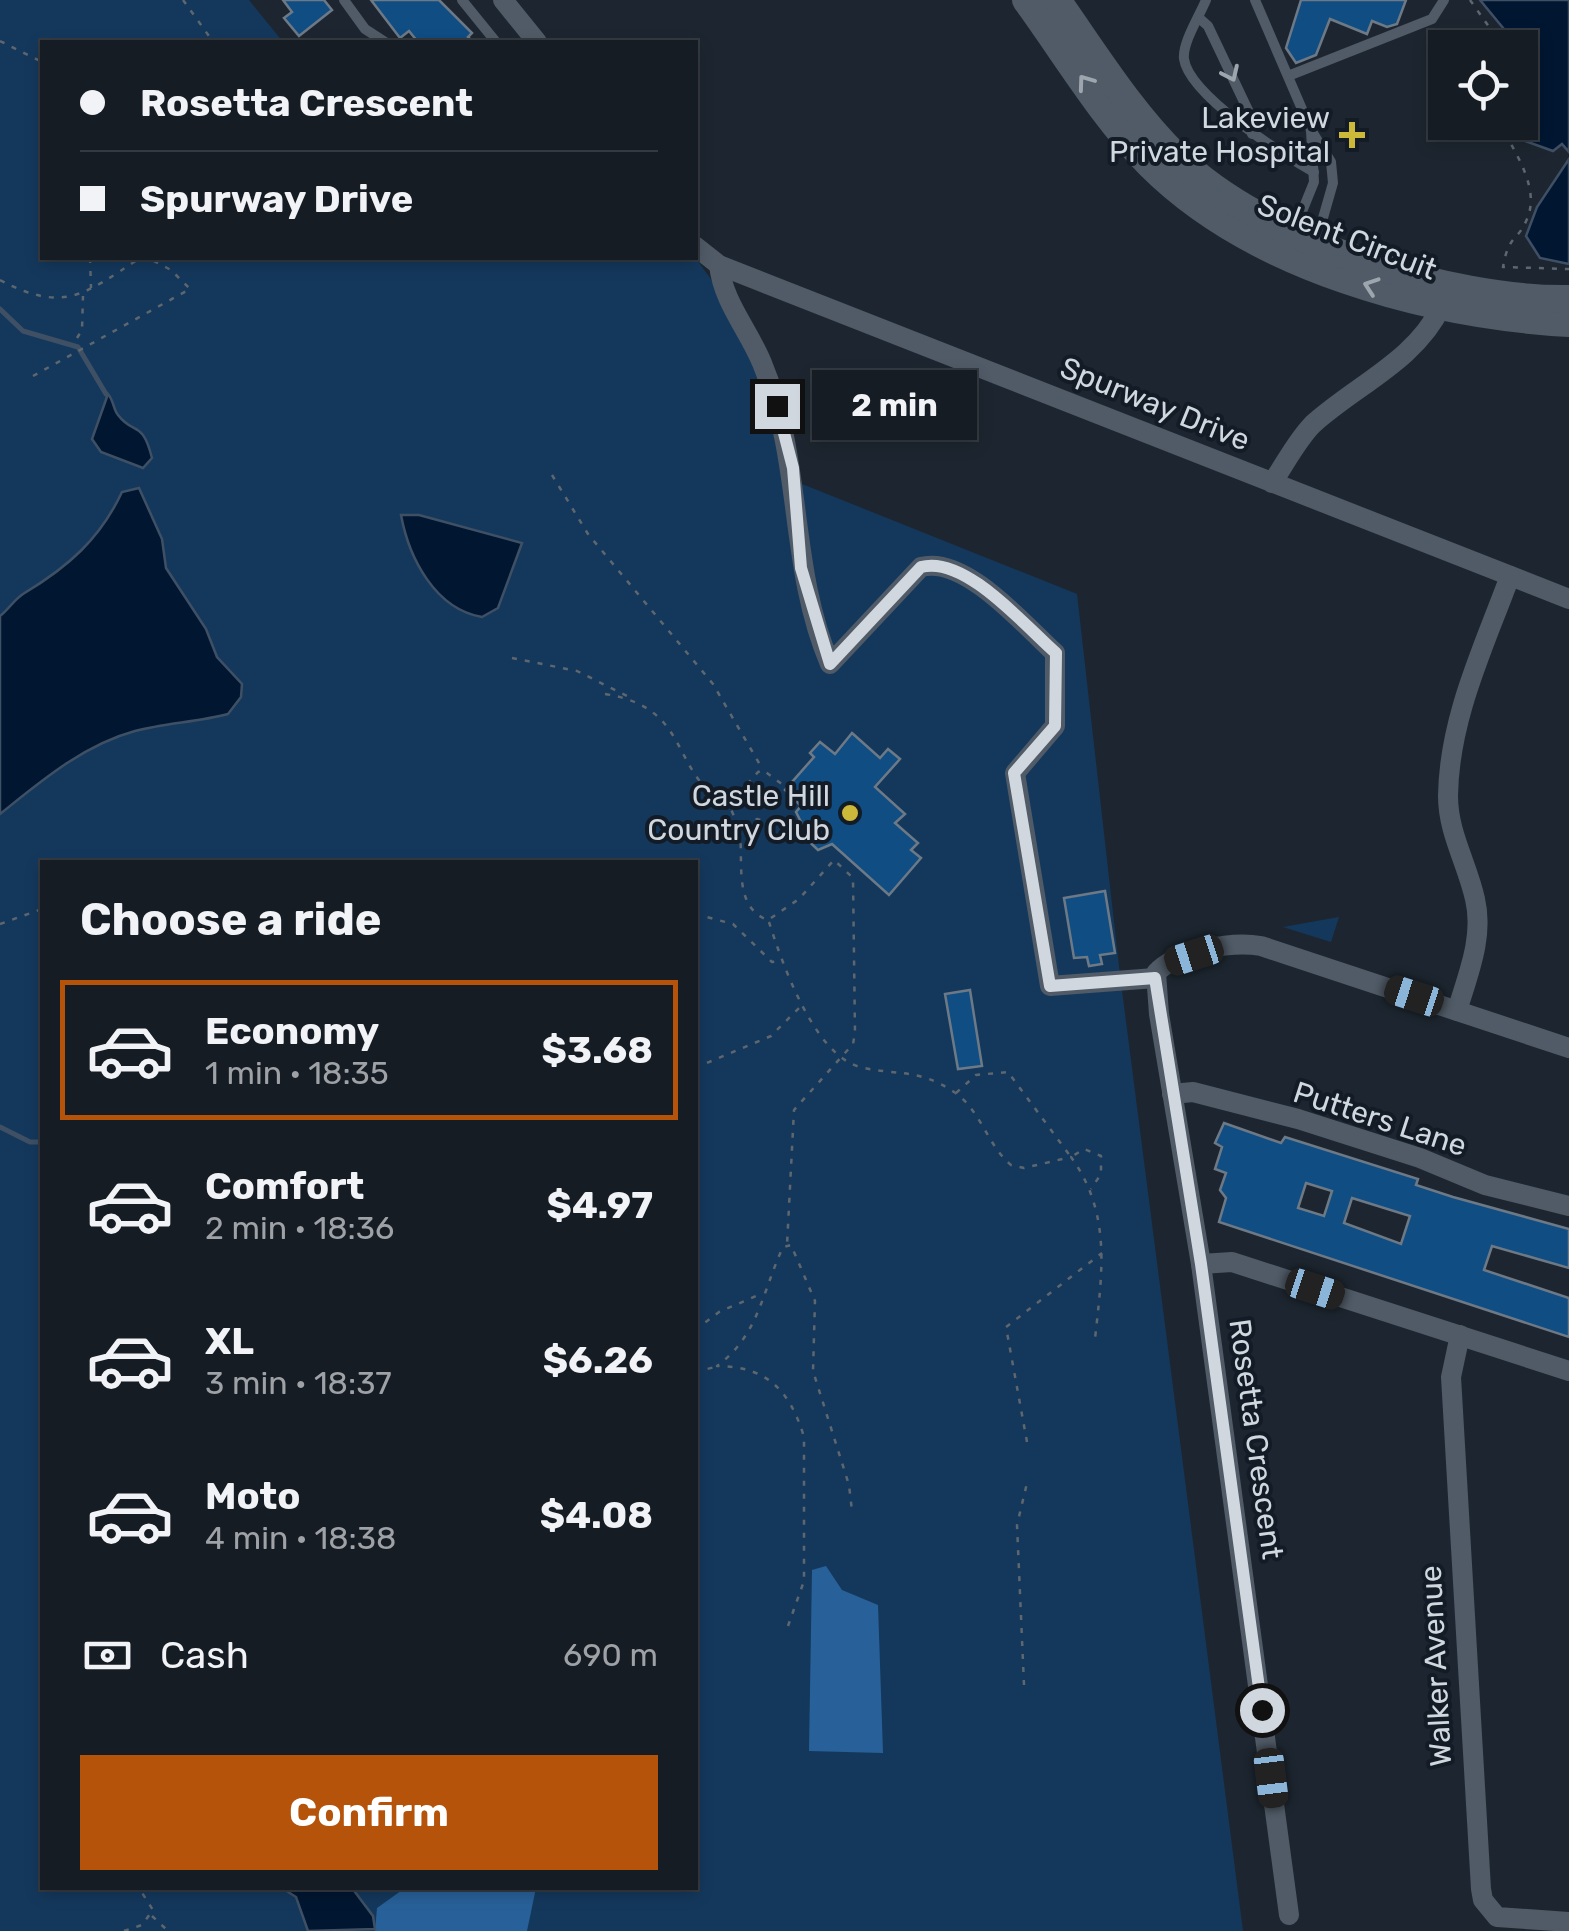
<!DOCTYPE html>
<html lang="en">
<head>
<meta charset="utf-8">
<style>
	:root { --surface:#161c24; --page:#1f252c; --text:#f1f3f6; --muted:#9ea1a6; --line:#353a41; --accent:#b45309 }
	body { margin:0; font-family:Rubik,sans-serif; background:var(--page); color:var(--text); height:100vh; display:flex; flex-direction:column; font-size:38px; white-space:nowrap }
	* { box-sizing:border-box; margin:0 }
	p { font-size:32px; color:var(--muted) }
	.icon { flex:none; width:55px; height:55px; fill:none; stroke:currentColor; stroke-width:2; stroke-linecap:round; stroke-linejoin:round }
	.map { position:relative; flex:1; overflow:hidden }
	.drawer { position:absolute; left:40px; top:860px; width:658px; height:1030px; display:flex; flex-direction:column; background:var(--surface); border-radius:0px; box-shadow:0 5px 15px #0003,0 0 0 2px var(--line) }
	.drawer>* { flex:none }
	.hud { position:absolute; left:40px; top:40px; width:658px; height:220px; border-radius:0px; box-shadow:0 5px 15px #0003,0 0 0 2px var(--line); display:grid; align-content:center; height:220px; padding:0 40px; background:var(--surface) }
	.buttons { position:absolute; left:1428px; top:30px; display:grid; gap:20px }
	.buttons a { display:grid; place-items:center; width:110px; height:110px; border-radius:0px; background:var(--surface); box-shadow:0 5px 15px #0003,0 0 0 2px var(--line); font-size:50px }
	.end { position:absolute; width:45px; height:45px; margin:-22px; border:12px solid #d1d7de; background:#111; box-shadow:0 0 0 5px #111 }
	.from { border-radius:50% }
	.bubble { position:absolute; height:70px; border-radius:0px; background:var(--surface); box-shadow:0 5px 15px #0003,0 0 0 2px var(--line); font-size:32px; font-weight:700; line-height:70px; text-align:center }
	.car { position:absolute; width:30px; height:60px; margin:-30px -15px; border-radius:12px; box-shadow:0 0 8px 2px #0007; background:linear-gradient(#222 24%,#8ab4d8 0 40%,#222 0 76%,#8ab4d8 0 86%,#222 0) }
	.hud b { display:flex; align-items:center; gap:35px; height:95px; font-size:38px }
	.hud b+b { border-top:2px solid var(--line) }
	.hud i { width:25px; height:25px; background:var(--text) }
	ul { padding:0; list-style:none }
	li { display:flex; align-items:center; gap:30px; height:140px; margin:0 20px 15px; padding:0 20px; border:5px solid transparent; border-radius:0px }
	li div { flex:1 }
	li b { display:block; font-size:38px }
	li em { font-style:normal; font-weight:700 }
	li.on { border-color:var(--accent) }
	li>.icon { width:90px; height:90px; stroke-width:1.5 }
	h2 { padding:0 40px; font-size:45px; line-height:120px }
	.pay { display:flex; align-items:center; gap:25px; height:110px; padding:0 40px; font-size:38px }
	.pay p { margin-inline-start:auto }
	.primary-button { display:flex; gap:20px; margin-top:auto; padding:20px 40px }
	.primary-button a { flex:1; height:115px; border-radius:0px; background:var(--accent); color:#fff; font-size:40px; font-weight:700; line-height:115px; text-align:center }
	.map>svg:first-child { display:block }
	.green { fill:#14385c; fill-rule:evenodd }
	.forest { fill:#286199 }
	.water { fill:#001631; stroke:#3f5065; stroke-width:2.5 }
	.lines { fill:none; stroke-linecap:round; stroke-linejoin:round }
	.stream { stroke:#3f5065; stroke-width:5 }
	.building { fill:#104d83; stroke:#6e7986; stroke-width:2.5; fill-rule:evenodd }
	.path { stroke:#5e666f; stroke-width:2.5; stroke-dasharray:5 8; stroke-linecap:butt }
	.lane { stroke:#505b67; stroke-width:10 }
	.street { stroke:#505b67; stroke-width:20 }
	.secondary { stroke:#505b67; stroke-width:28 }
	.oneway { stroke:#9da5ae }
	.route { stroke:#d1d7de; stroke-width:12 }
	.poi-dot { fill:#ccb939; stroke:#131c26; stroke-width:4 }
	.labels { text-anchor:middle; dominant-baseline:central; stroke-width:8; stroke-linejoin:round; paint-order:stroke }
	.poi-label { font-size:30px; fill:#d1d7de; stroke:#131c26; text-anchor:end }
	.street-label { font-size:30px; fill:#d1d7de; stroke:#131c26 }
</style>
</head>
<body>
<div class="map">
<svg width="1569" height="1931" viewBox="0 0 1569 1931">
	<rect width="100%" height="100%" fill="#1d2630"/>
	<g class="green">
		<path d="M0,0H249L283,42H42V258L695,257L720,292L760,365L782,476L1077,594L1120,975L1243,1931H0ZM42,862H695V1888H42Z"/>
		<path d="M1339,917L1331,942L1283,927Z"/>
	</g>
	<g class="forest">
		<path d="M826,1566L842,1590L878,1605L883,1753L809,1751L812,1570Z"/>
		<path d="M405,1888H536L527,1931H375L377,1908Z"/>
	</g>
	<g class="water">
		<path d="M1480,0H1569V152L1562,144L1553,151L1525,141L1512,123L1520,122V48L1511,47L1513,40Z"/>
		<path d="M1569,159V264L1540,258L1526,236L1537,207Z"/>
		<path d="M108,394C114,401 113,409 118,415C134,436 142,419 152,458L143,468L101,452L92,439Z"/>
		<path d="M139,488L162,539L166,568L206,629L217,657L242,684L241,697L228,714C198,722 165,723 135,731C83,745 40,782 0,814V616C8,610 14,600 23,594C68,567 100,539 122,492Z"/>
		<path d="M401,515H419L522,543L498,608L482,617C435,609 409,558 401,515Z"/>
		<path d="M282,1888H352L373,1916L375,1929L308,1931L296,1897Z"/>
	</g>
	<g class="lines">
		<g class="stream">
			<path d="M0,309L23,331L78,347L106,394"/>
			<path d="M0,1127L30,1142H42"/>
		</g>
	</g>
	<g class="building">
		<path d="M283,0H324L332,10L299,36L284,18L292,12Z"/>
		<path d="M371,0H439L472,33L468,37L473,42H418L409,31L400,38Z"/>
		<path d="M1301,0H1406L1397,24L1387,27L1372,21L1367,34L1330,19L1316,55L1296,63L1286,48Z"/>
		<path d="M852,733L880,758L888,749L900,759L875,787L905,814L895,823L918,843L911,850L921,858L889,895L832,844L818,850L798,831L803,826L796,812L801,806L785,790L814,757L810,753L820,742L835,754Z"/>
		<path d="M1105,891L1115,953L1100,955L1102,964L1089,966L1087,957L1074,958L1064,898Z"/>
		<path d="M970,990L982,1066L958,1069L945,994Z"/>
		<path d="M1224,1123L1281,1143L1285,1137L1418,1179L1416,1185L1453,1197L1569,1229V1268L1492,1246L1484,1270L1569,1298V1337L1219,1222L1226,1198L1220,1190L1226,1173L1215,1169L1222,1147L1215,1143ZM1306,1183L1332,1191L1324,1216L1298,1208ZM1352,1198L1410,1216L1401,1244L1344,1223Z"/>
	</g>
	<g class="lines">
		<g class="path">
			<path d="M183,0L209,36"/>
			<path d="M1470,0L1492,31L1490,48"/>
			<path d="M0,41L42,62"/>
			<path d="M1499,122C1513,150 1541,187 1527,219C1517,243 1509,233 1503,267L1569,269"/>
			<path d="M90,258L91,288"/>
			<path d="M0,280C64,314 85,294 140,258"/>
			<path d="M77,338L82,330L83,296"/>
			<path d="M33,376L190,289L171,270L148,258"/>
			<path d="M552,475L588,534L713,684L763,770"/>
			<path d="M512,658L577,671L629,697"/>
			<path d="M605,694C694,708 668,774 729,805"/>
			<path d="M739,827L729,805L758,772L763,770L787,788"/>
			<path d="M785,828L757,819L739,828C745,857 731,907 768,920L799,899L834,860L853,878L855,1033L853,1044L794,1110L787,1245"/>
			<path d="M695,914L733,924L772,962L780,961"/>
			<path d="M769,922C782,963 814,1055 860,1067C898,1076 918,1068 954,1092C981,1110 987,1145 1011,1165L1024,1168L1071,1157C1112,1214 1102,1273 1095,1339"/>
			<path d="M0,924L42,909"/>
			<path d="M695,1068L771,1036L801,1006"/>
			<path d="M956,1093L976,1075L1008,1072L1071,1157L1084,1149L1101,1156V1174L1091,1189"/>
			<path d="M695,1330L719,1312L763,1293"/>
			<path d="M695,1372L715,1367"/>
			<path d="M1027,1442L1006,1327L1102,1253"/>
			<path d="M788,1626L804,1581V1437C790,1390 766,1366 717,1366C759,1335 762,1292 783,1247L791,1245L815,1301L813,1371L849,1485L852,1511"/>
			<path d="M1024,1685L1017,1525L1027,1483"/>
			<path d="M42,1847V1858"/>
			<path d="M152,1916L167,1930"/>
			<path d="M124,1931L142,1925L153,1910L139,1888"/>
		</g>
		<g class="lane">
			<path d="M344,0L365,29L385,42"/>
			<path d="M462,0L496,42"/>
			<path d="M1206,0C1200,15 1182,43 1184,59C1189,95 1284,156 1314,172"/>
			<path d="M1255,0L1311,130L1331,162L1333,183L1317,239"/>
			<path d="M1199,18L1208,26L1256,127L1252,134"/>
			<path d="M1288,76L1432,19L1444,0"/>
			<path d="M1295,229L1314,182L1311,131"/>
		</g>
		<g class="street">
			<path d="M503,0L537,42"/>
			<path d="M695,246L719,265L1569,599"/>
			<path d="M719,265C723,302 748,329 762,363C804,464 788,565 830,664L921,567C965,555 1024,625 1055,653V726L1015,773L1050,986L1155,978"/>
			<path d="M1272,483C1285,464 1297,440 1313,424C1356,385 1415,361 1441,307"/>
			<path d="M1457,1011C1468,974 1484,937 1475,899C1467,863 1448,833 1448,796C1449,718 1484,647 1510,576"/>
			<path d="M1172,1094L1193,1092L1298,1119L1420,1158L1485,1185L1569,1206"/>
			<path d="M1201,1264L1232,1262L1569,1371"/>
			<path d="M1460,1335L1451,1377L1481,1889L1483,1900L1497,1917L1569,1922"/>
			<path d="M1289,1915L1201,1264L1159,1014L1156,973C1177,950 1232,941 1261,946L1569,1048"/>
		</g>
		<g class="secondary">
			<path d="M1026,0C1066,55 1102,116 1150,165C1253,268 1427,315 1569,323"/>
			<path d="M1057,0C1095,54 1130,111 1177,157C1264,242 1449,301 1569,299"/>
		</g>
	</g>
	<defs><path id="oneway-chevron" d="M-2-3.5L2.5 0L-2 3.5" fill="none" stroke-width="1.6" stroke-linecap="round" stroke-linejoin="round" transform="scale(2.5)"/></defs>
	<g class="oneway">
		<use href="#oneway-chevron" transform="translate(1231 74) rotate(65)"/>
		<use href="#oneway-chevron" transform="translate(1085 82) rotate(-126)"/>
		<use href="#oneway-chevron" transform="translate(1371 286) rotate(-161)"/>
	</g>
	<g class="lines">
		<path class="route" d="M777,406L793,468L801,568L830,664L921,567C965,555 1024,625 1056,653L1055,726L1014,773L1050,986L1155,978L1201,1264L1262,1710"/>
	</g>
	<g class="poi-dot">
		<path d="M1347 120h10v10h10v10h-10v10h-10v-10h-10v-10h10z"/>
		<circle cx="850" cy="813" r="10"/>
	</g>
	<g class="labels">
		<g class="poi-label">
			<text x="1330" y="118">Lakeview<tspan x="1330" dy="34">Private Hospital</tspan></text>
			<text x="830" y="796">Castle Hill<tspan x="830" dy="34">Country Club</tspan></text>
		</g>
		<g class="street-label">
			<text transform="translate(1347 237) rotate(21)">Solent Circuit</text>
			<text transform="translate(1155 404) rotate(22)">Spurway Drive</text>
			<text transform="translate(1380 1119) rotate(18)">Putters Lane</text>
			<text transform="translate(1256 1439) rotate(82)">Rosetta Crescent</text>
			<text transform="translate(1436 1666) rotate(-93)">Walker Avenue</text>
		</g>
	</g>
</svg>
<div class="buttons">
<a><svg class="icon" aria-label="locate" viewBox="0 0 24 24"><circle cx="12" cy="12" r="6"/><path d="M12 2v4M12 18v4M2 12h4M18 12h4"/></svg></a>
</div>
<i class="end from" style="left:1262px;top:1710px"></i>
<i class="end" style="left:777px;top:406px"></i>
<div class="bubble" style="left:812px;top:370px;width:165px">2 min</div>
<i class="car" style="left:1194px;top:955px;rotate:252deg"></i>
<i class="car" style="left:1414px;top:996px;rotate:288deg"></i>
<i class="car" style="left:1315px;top:1289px;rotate:108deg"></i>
<i class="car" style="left:1271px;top:1778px;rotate:173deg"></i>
<div class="hud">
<b><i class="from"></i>Rosetta Crescent</b>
<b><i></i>Spurway Drive</b>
</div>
<section class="drawer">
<h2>Choose a ride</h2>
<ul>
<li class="on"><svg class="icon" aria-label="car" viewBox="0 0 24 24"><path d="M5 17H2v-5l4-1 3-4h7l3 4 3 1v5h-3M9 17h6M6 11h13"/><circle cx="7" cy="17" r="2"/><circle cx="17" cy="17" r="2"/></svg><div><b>Economy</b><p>1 min · 18:35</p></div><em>$3.68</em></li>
<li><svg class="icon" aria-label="car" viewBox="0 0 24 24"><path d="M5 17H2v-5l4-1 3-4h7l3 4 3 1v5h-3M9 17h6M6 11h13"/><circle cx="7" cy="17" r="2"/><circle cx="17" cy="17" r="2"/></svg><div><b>Comfort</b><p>2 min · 18:36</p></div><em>$4.97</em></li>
<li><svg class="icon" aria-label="car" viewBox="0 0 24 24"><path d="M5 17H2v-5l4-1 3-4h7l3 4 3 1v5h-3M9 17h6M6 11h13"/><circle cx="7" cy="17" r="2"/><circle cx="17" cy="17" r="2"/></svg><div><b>XL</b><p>3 min · 18:37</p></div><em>$6.26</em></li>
<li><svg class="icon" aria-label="car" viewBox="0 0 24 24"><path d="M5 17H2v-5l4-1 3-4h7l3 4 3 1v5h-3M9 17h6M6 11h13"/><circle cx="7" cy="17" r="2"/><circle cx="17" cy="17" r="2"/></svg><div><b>Moto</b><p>4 min · 18:38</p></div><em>$4.08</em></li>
</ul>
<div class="pay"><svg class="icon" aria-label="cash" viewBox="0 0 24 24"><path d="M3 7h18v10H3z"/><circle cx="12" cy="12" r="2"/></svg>Cash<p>690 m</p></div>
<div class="primary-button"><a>Confirm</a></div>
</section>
</div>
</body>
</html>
